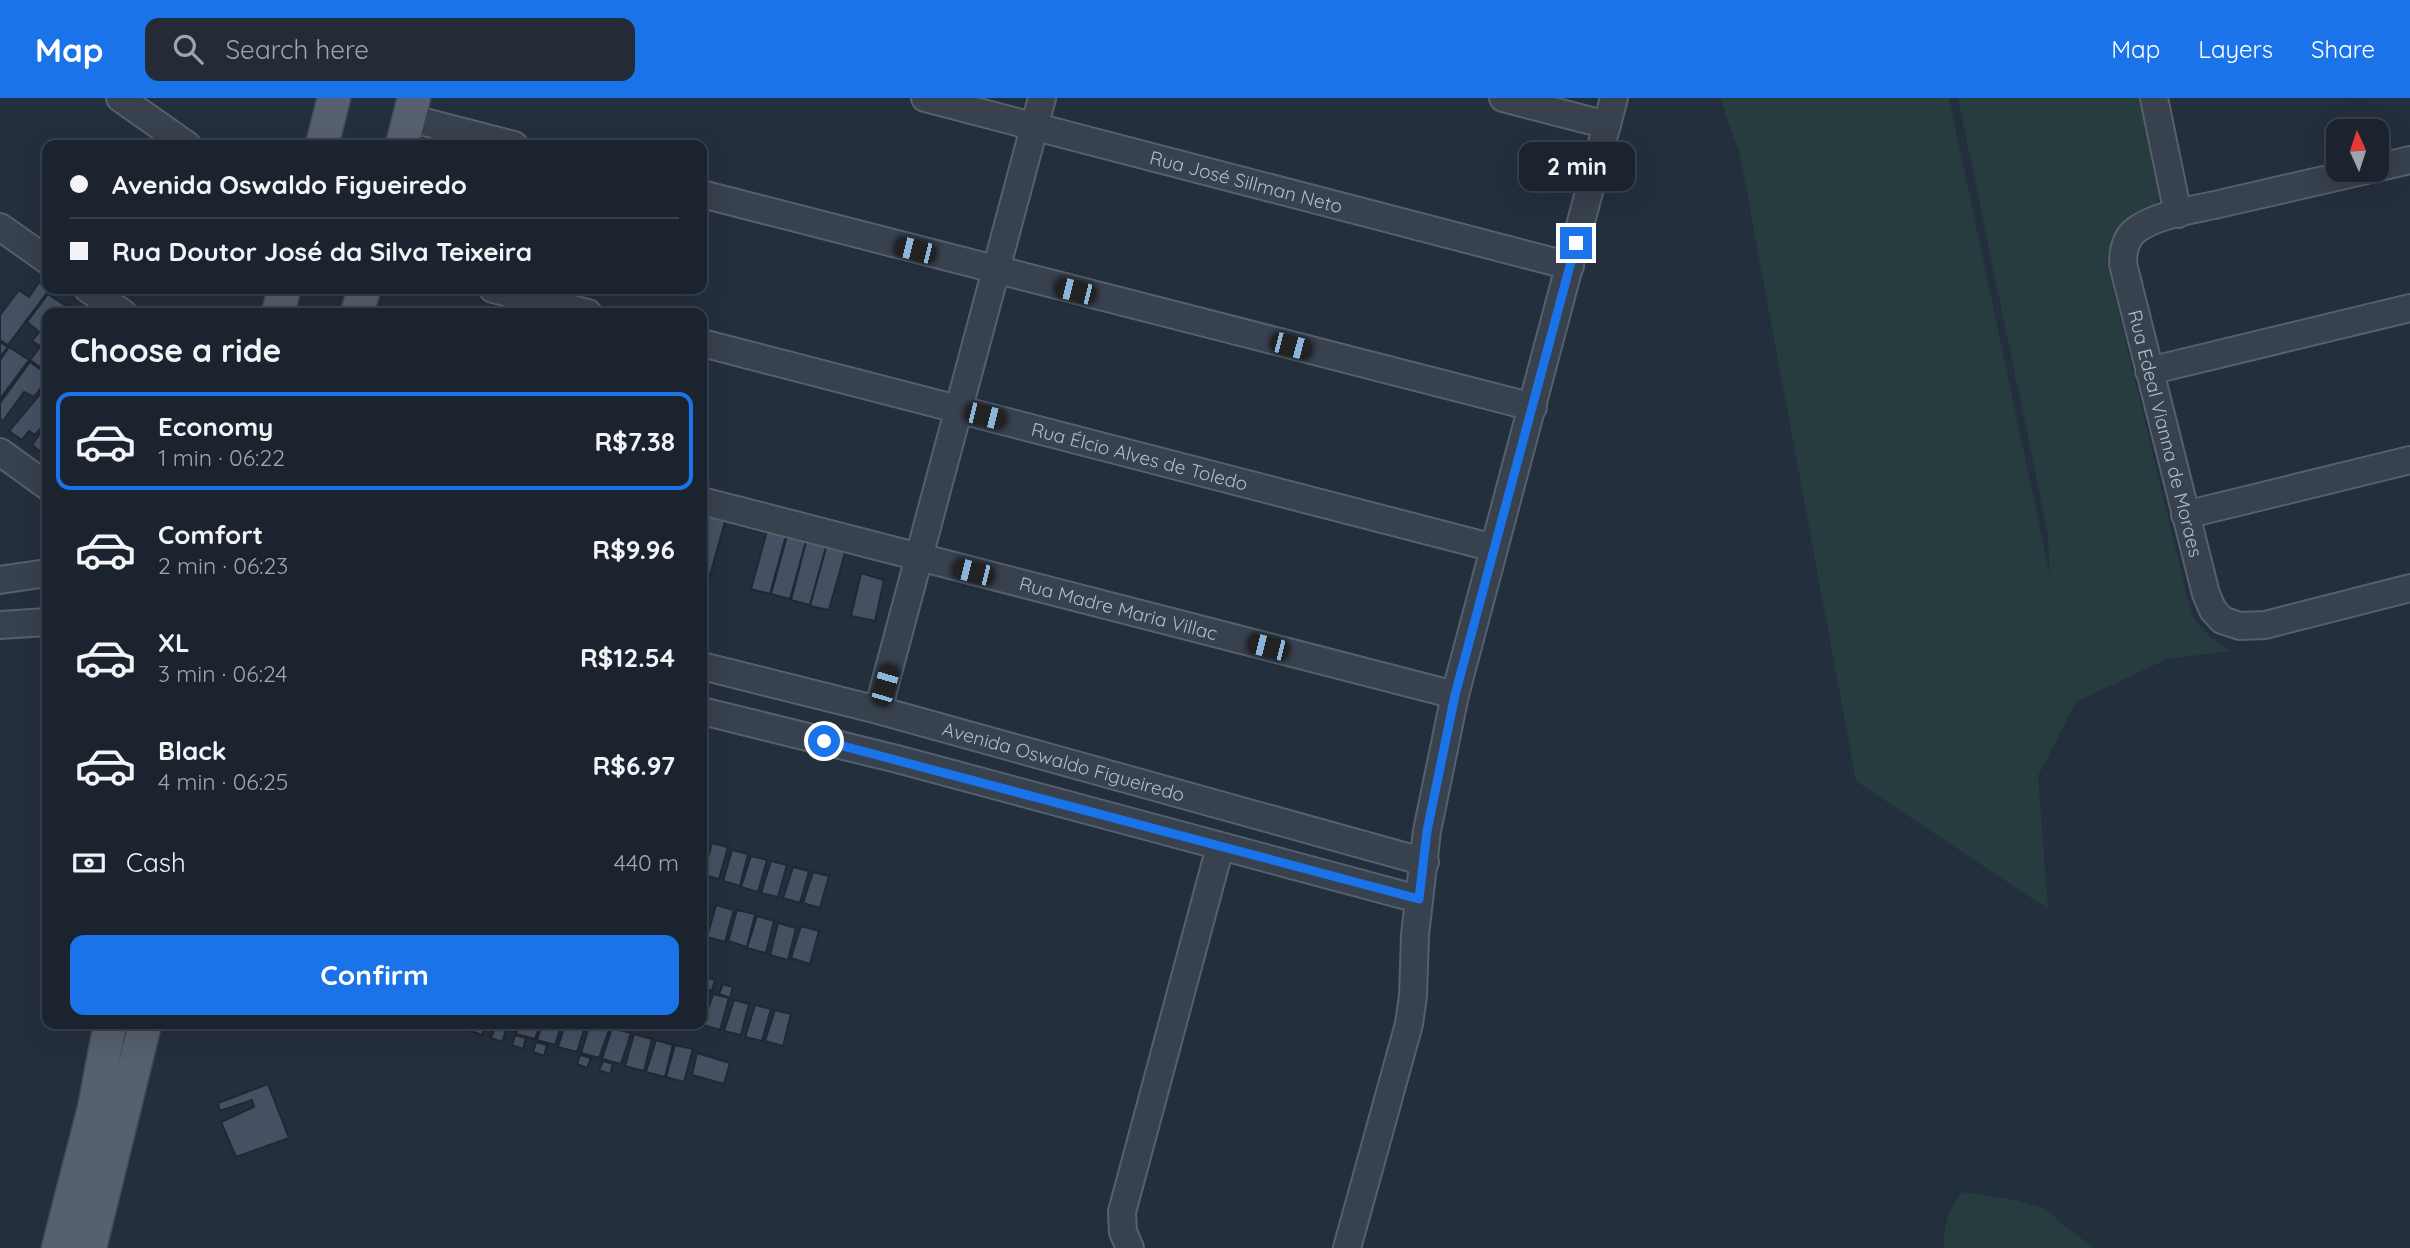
<!DOCTYPE html>
<html lang="en">
<head>
<meta charset="utf-8">
<style>
	:root { --surface:#1b232e; --page:#242b36; --text:#f1f3f6; --muted:#a0a4aa; --line:#39404a; --accent:#1a73e8 }
	body { margin:0; font-family:Quicksand,sans-serif; background:var(--page); color:var(--text); height:100vh; display:flex; flex-direction:column; font-size:26px; white-space:nowrap }
	* { box-sizing:border-box; margin:0 }
	p { font-size:23px; color:var(--muted) }
	.icon { flex:none; width:38px; height:38px; fill:none; stroke:currentColor; stroke-width:2; stroke-linecap:round; stroke-linejoin:round }
	.map { position:relative; flex:1; overflow:hidden }
	.details { position:absolute; left:42px; top:210px; width:665px; height:721px; display:flex; flex-direction:column; background:var(--surface); border-radius:14px; box-shadow:0 7px 28px #0002,0 0 0 2px var(--line) }
	.details>* { flex:none }
	.hud { position:absolute; left:42px; top:42px; width:665px; height:154px; border-radius:14px; box-shadow:0 7px 28px #0002,0 0 0 2px var(--line); display:grid; align-content:center; height:154px; padding:0 28px; background:var(--surface) }
	.needle { width:46px; rotate:357deg }
	.buttons { position:absolute; left:2326px; top:21px; display:grid; gap:14px }
	.buttons a { display:grid; place-items:center; width:63px; height:63px; border-radius:14px; background:var(--surface); box-shadow:0 7px 28px #0002,0 0 0 2px var(--line); font-size:35px }
	.end { position:absolute; width:32px; height:32px; margin:-16px; border:9px solid #1a73e8; background:#fff; box-shadow:0 0 0 4px #fff }
	.from { border-radius:50% }
	.bubble { position:absolute; height:49px; border-radius:14px; background:var(--surface); box-shadow:0 7px 28px #0002,0 0 0 2px var(--line); font-size:23px; font-weight:700; line-height:49px; text-align:center }
	.car { position:absolute; width:21px; height:42px; margin:-21px -10px; border-radius:9px; box-shadow:0 0 5px 2px #0007; background:linear-gradient(#222 24%,#8ab4d8 0 40%,#222 0 76%,#8ab4d8 0 86%,#222 0) }
	.hud b { display:flex; align-items:center; gap:24px; height:66px; font-size:26px }
	.hud b+b { border-top:2px solid var(--line) }
	.hud i { width:18px; height:18px; background:var(--text) }
	ul { padding:0; list-style:none }
	li { display:flex; align-items:center; gap:21px; height:98px; margin:0 14px 10px; padding:0 14px; border:4px solid transparent; border-radius:14px }
	li div { flex:1 }
	li b { display:block; font-size:26px }
	li em { font-style:normal; font-weight:700 }
	li.current { border-color:var(--accent) }
	li>.icon { width:63px; height:63px; stroke-width:1.5 }
	h2 { padding:0 28px; font-size:32px; line-height:84px }
	.pay { display:flex; align-items:center; gap:18px; height:77px; padding:0 28px; font-size:26px }
	.pay p { margin-inline-start:auto }
	.action { display:flex; gap:14px; margin-top:auto; padding:14px 28px }
	.action a { flex:1; height:80px; border-radius:14px; background:var(--accent); color:#fff; font-size:28px; font-weight:700; line-height:80px; text-align:center }
	header { display:flex; align-items:center; gap:42px; box-sizing:border-box; height:98px; padding:0 35px; background:var(--accent); color:#fff }
	header strong { font-size:33px }
	nav { display:flex; gap:38px; margin-inline-start:auto; font-size:24px }
	.search { width:490px; height:63px; background:var(--page); display:flex; align-items:center; gap:18px; box-sizing:border-box; padding:0 24px; border-radius:14px; color:var(--muted); font-size:26px }
	.map>svg:first-child { display:block }
	.green { fill:#263c3f }
	.building { fill:#455162; stroke:#1f2835; stroke-width:2 }
	.lines { fill:none; stroke-linecap:round; stroke-linejoin:round }
	.minor-casing { stroke:#565f6c; stroke-width:30 }
	.major-casing { stroke:#414a57; stroke-width:35 }
	.minor { stroke:#38414e; stroke-width:26 }
	.major { stroke:#56606e; stroke-width:32 }
	.route { stroke:#1a73e8; stroke-width:9 }
	.labels { text-anchor:middle; dominant-baseline:central; stroke-width:5; stroke-linejoin:round; paint-order:stroke }
	.street-label { font-size:19px; fill:#b4bcc9; stroke:#1d2633 }
</style>
</head>
<body>
<header>
<strong>Map</strong>
<div class="search"><svg class="icon" aria-label="search" viewBox="0 0 24 24"><circle cx="10" cy="10" r="6"/><path d="M15 15l6 6"/></svg>Search here</div>
<nav><a>Map</a><a>Layers</a><a>Share</a></nav>
</header>
<div class="map">
<svg width="2410" height="1150" viewBox="0 0 2410 1150">
	<rect width="100%" height="100%" fill="#242f3e"/>
	<g class="green">
		<path d="M1720,0H1949L2050,478L2048,436L1958,0H2140L2161,91L2156,114C2125,129 2111,128 2107,166L2192,518L2210,539L2230,553L2167,561L2076,604L2038,678L2048,811L1856,683L1740,57Z"/>
		<path d="M1962,1094L2016,1102L2046,1111L2068,1131L2095,1150H1944C1943,1129 1949,1111 1962,1094Z"/>
	</g>
	<g class="building">
		<path d="M39,184L50,191L8,247L0,242V217L19,192L29,199Z"/>
		<path d="M48,196L69,210L65,215H47V239L40,248L32,243L39,234L27,224Z"/>
		<path d="M47,240V274L30,262Z"/>
		<path d="M0,244L8,249L0,259Z"/>
		<path d="M9,249L29,262L0,301V262Z"/>
		<path d="M30,264L47,276V282L34,299L24,294L3,323L0,321V305Z"/>
		<path d="M41,295L47,299V323L35,337L29,333L22,342L9,333Z"/>
		<path d="M47,326V359L32,347Z"/>
		<path d="M707,414L726,420L709,481L702,479V433Z"/>
		<path d="M768,429L787,434L770,496L751,491Z"/>
		<path d="M788,434L807,440L790,501L771,496Z"/>
		<path d="M807,440L827,446L810,507L791,502Z"/>
		<path d="M827,446L846,451L829,512L810,508Z"/>
		<path d="M861,475L884,482L875,523L851,518Z"/>
		<path d="M702,742L708,744L702,765Z"/>
		<path d="M712,745L728,749L719,781L703,777Z"/>
		<path d="M732,752L748,756L740,788L723,783Z"/>
		<path d="M751,758L767,762L758,794L741,789Z"/>
		<path d="M771,763L787,767L778,799L761,795Z"/>
		<path d="M793,769L809,773L800,805L783,800Z"/>
		<path d="M813,774L829,778L820,810L803,805Z"/>
		<path d="M702,806L711,808L703,841L702,840Z"/>
		<path d="M716,807L734,812L725,844L707,839Z"/>
		<path d="M737,812L755,816L747,849L728,843Z"/>
		<path d="M757,818L774,823L766,855L747,850Z"/>
		<path d="M778,825L796,830L788,862L770,857Z"/>
		<path d="M801,828L819,833L810,866L791,860Z"/>
		<path d="M704,879L715,882L712,893L702,889Z"/>
		<path d="M723,886L733,889L730,900L719,896Z"/>
		<path d="M702,892L710,894L702,926H701Z"/>
		<path d="M713,896L729,900L720,932L703,927Z"/>
		<path d="M734,902L749,906L741,937L724,933Z"/>
		<path d="M755,907L771,911L762,943L745,939Z"/>
		<path d="M775,912L791,916L783,948L765,943Z"/>
		<path d="M474,926L486,927L482,937L471,933Z"/>
		<path d="M496,926H517L514,934L496,929Z"/>
		<path d="M519,926H540L535,941L516,936Z"/>
		<path d="M542,926H562L555,947L537,942Z"/>
		<path d="M565,926H586L577,954L558,949Z"/>
		<path d="M590,926L610,929L599,960L581,955Z"/>
		<path d="M495,930L506,933L502,944L491,940Z"/>
		<path d="M612,930L631,935L621,966L602,961Z"/>
		<path d="M634,936L652,941L644,973L625,968Z"/>
		<path d="M515,937L526,940L523,951L512,947Z"/>
		<path d="M656,942L673,947L665,979L646,974Z"/>
		<path d="M536,944L547,947L544,958L533,954Z"/>
		<path d="M675,947L693,951L684,984L666,979Z"/>
		<path d="M697,955L730,965L724,986L692,977Z"/>
		<path d="M580,957L591,960L587,970L577,966Z"/>
		<path d="M603,963L613,966L610,976L599,972Z"/>
		<path d="M268,986L289,1040L236,1059L221,1024L254,1009L252,1002L220,1013L218,1005Z"/>
	</g>
	<g class="lines">
		<defs>
			<g id="minor">
				<path d="M120,0L187,47"/>
				<path id="s1" d="M925,0L1570,168"/>
				<path d="M1503,0L1607,27"/>
				<path d="M2154,0L2178,116"/>
				<path d="M409,20L514,47"/>
				<path d="M2376,70L2410,62"/>
				<path id="s2" d="M2367,72C2318,83 2268,95 2219,106C2193,112 2158,116 2136,132C2125,140 2123,153 2123,166L2206,496L2213,512L2222,522L2240,528L2265,527L2410,490"/>
				<path d="M702,96L1533,309"/>
				<path d="M0,129L47,162"/>
				<path d="M88,191L123,215"/>
				<path d="M493,191L588,215"/>
				<path id="s3" d="M702,245L1494,450"/>
				<path d="M2149,273L2410,210"/>
				<path d="M0,354L47,388"/>
				<path id="s4" d="M702,403L1455,597"/>
				<path d="M2185,417L2410,362"/>
				<path d="M0,482L47,475"/>
				<path d="M0,527L47,524"/>
				<path id="s5" d="M702,568L878,612L1425,764"/>
				<path d="M878,612L1042,0"/>
				<path d="M702,613L897,661L1418,801"/>
				<path d="M1130,1150L1123,1134L1122,1114L1220,749"/>
				<path d="M1347,1150L1409,926L1413,898L1415,837L1427,733L1455,597L1614,0"/>
			</g>
			<g id="major">
				<path d="M322,47L334,0"/>
				<path d="M402,47L414,0"/>
				<path d="M278,215L284,191"/>
				<path d="M357,215L364,191"/>
				<path d="M58,1150L94,1010L110,926"/>
				<path d="M90,1150L145,926"/>
			</g>
		</defs>
		<use href="#minor" class="minor-casing"/>
		<use href="#major" class="major-casing"/>
		<use href="#minor" class="minor"/>
		<use href="#major" class="major"/>
	</g>
	<g class="lines">
		<path class="route" d="M824,643L1419,801L1427,733L1455,597L1576,145"/>
	</g>
	<g class="labels">
		<g class="street-label">
			<text stroke="none"><textPath href="#s1" startOffset="332">Rua José Sillman Neto</textPath></text>
			<text stroke="none"><textPath href="#s2" startOffset="452">Rua Edeal Vianna de Moraes</textPath></text>
			<text stroke="none"><textPath href="#s3" startOffset="452">Rua Élcio Alves de Toledo</textPath></text>
			<text stroke="none"><textPath href="#s4" startOffset="430">Rua Madre Maria Villac</textPath></text>
			<text stroke="none"><textPath href="#s5" startOffset="374">Avenida Oswaldo Figueiredo</textPath></text>
		</g>
	</g>
</svg>
<div class="buttons">
<a><svg class="needle" viewBox="-14 -14 28 28"><path d="M0-13l5 13h-10z" fill="#e53935"/><path d="M0 13l5-13h-10z" fill="#a0a4aa"/></svg></a>
</div>
<i class="end from" style="left:824px;top:643px"></i>
<i class="end" style="left:1576px;top:145px"></i>
<div class="bubble" style="left:1519px;top:44px;width:116px">2 min</div>
<i class="car" style="left:915px;top:152px;rotate:284deg"></i>
<i class="car" style="left:1075px;top:193px;rotate:284deg"></i>
<i class="car" style="left:1291px;top:248px;rotate:105deg"></i>
<i class="car" style="left:985px;top:318px;rotate:104deg"></i>
<i class="car" style="left:973px;top:474px;rotate:284deg"></i>
<i class="car" style="left:1268px;top:549px;rotate:284deg"></i>
<i class="car" style="left:885px;top:587px;rotate:16deg"></i>
<div class="hud">
<b><i class="from"></i>Avenida Oswaldo Figueiredo</b>
<b><i></i>Rua Doutor José da Silva Teixeira</b>
</div>
<section class="details">
<h2>Choose a ride</h2>
<ul>
<li class="current"><svg class="icon" aria-label="car" viewBox="0 0 24 24"><path d="M5 17H2v-5l4-1 3-4h7l3 4 3 1v5h-3M9 17h6M6 11h13"/><circle cx="7" cy="17" r="2"/><circle cx="17" cy="17" r="2"/></svg><div><b>Economy</b><p>1 min · 06:22</p></div><em>R$7.38</em></li>
<li><svg class="icon" aria-label="car" viewBox="0 0 24 24"><path d="M5 17H2v-5l4-1 3-4h7l3 4 3 1v5h-3M9 17h6M6 11h13"/><circle cx="7" cy="17" r="2"/><circle cx="17" cy="17" r="2"/></svg><div><b>Comfort</b><p>2 min · 06:23</p></div><em>R$9.96</em></li>
<li><svg class="icon" aria-label="car" viewBox="0 0 24 24"><path d="M5 17H2v-5l4-1 3-4h7l3 4 3 1v5h-3M9 17h6M6 11h13"/><circle cx="7" cy="17" r="2"/><circle cx="17" cy="17" r="2"/></svg><div><b>XL</b><p>3 min · 06:24</p></div><em>R$12.54</em></li>
<li><svg class="icon" aria-label="car" viewBox="0 0 24 24"><path d="M5 17H2v-5l4-1 3-4h7l3 4 3 1v5h-3M9 17h6M6 11h13"/><circle cx="7" cy="17" r="2"/><circle cx="17" cy="17" r="2"/></svg><div><b>Black</b><p>4 min · 06:25</p></div><em>R$6.97</em></li>
</ul>
<div class="pay"><svg class="icon" aria-label="cash" viewBox="0 0 24 24"><path d="M3 7h18v10H3z"/><circle cx="12" cy="12" r="2"/></svg>Cash<p>440 m</p></div>
<div class="action"><a>Confirm</a></div>
</section>
</div>
</body>
</html>
